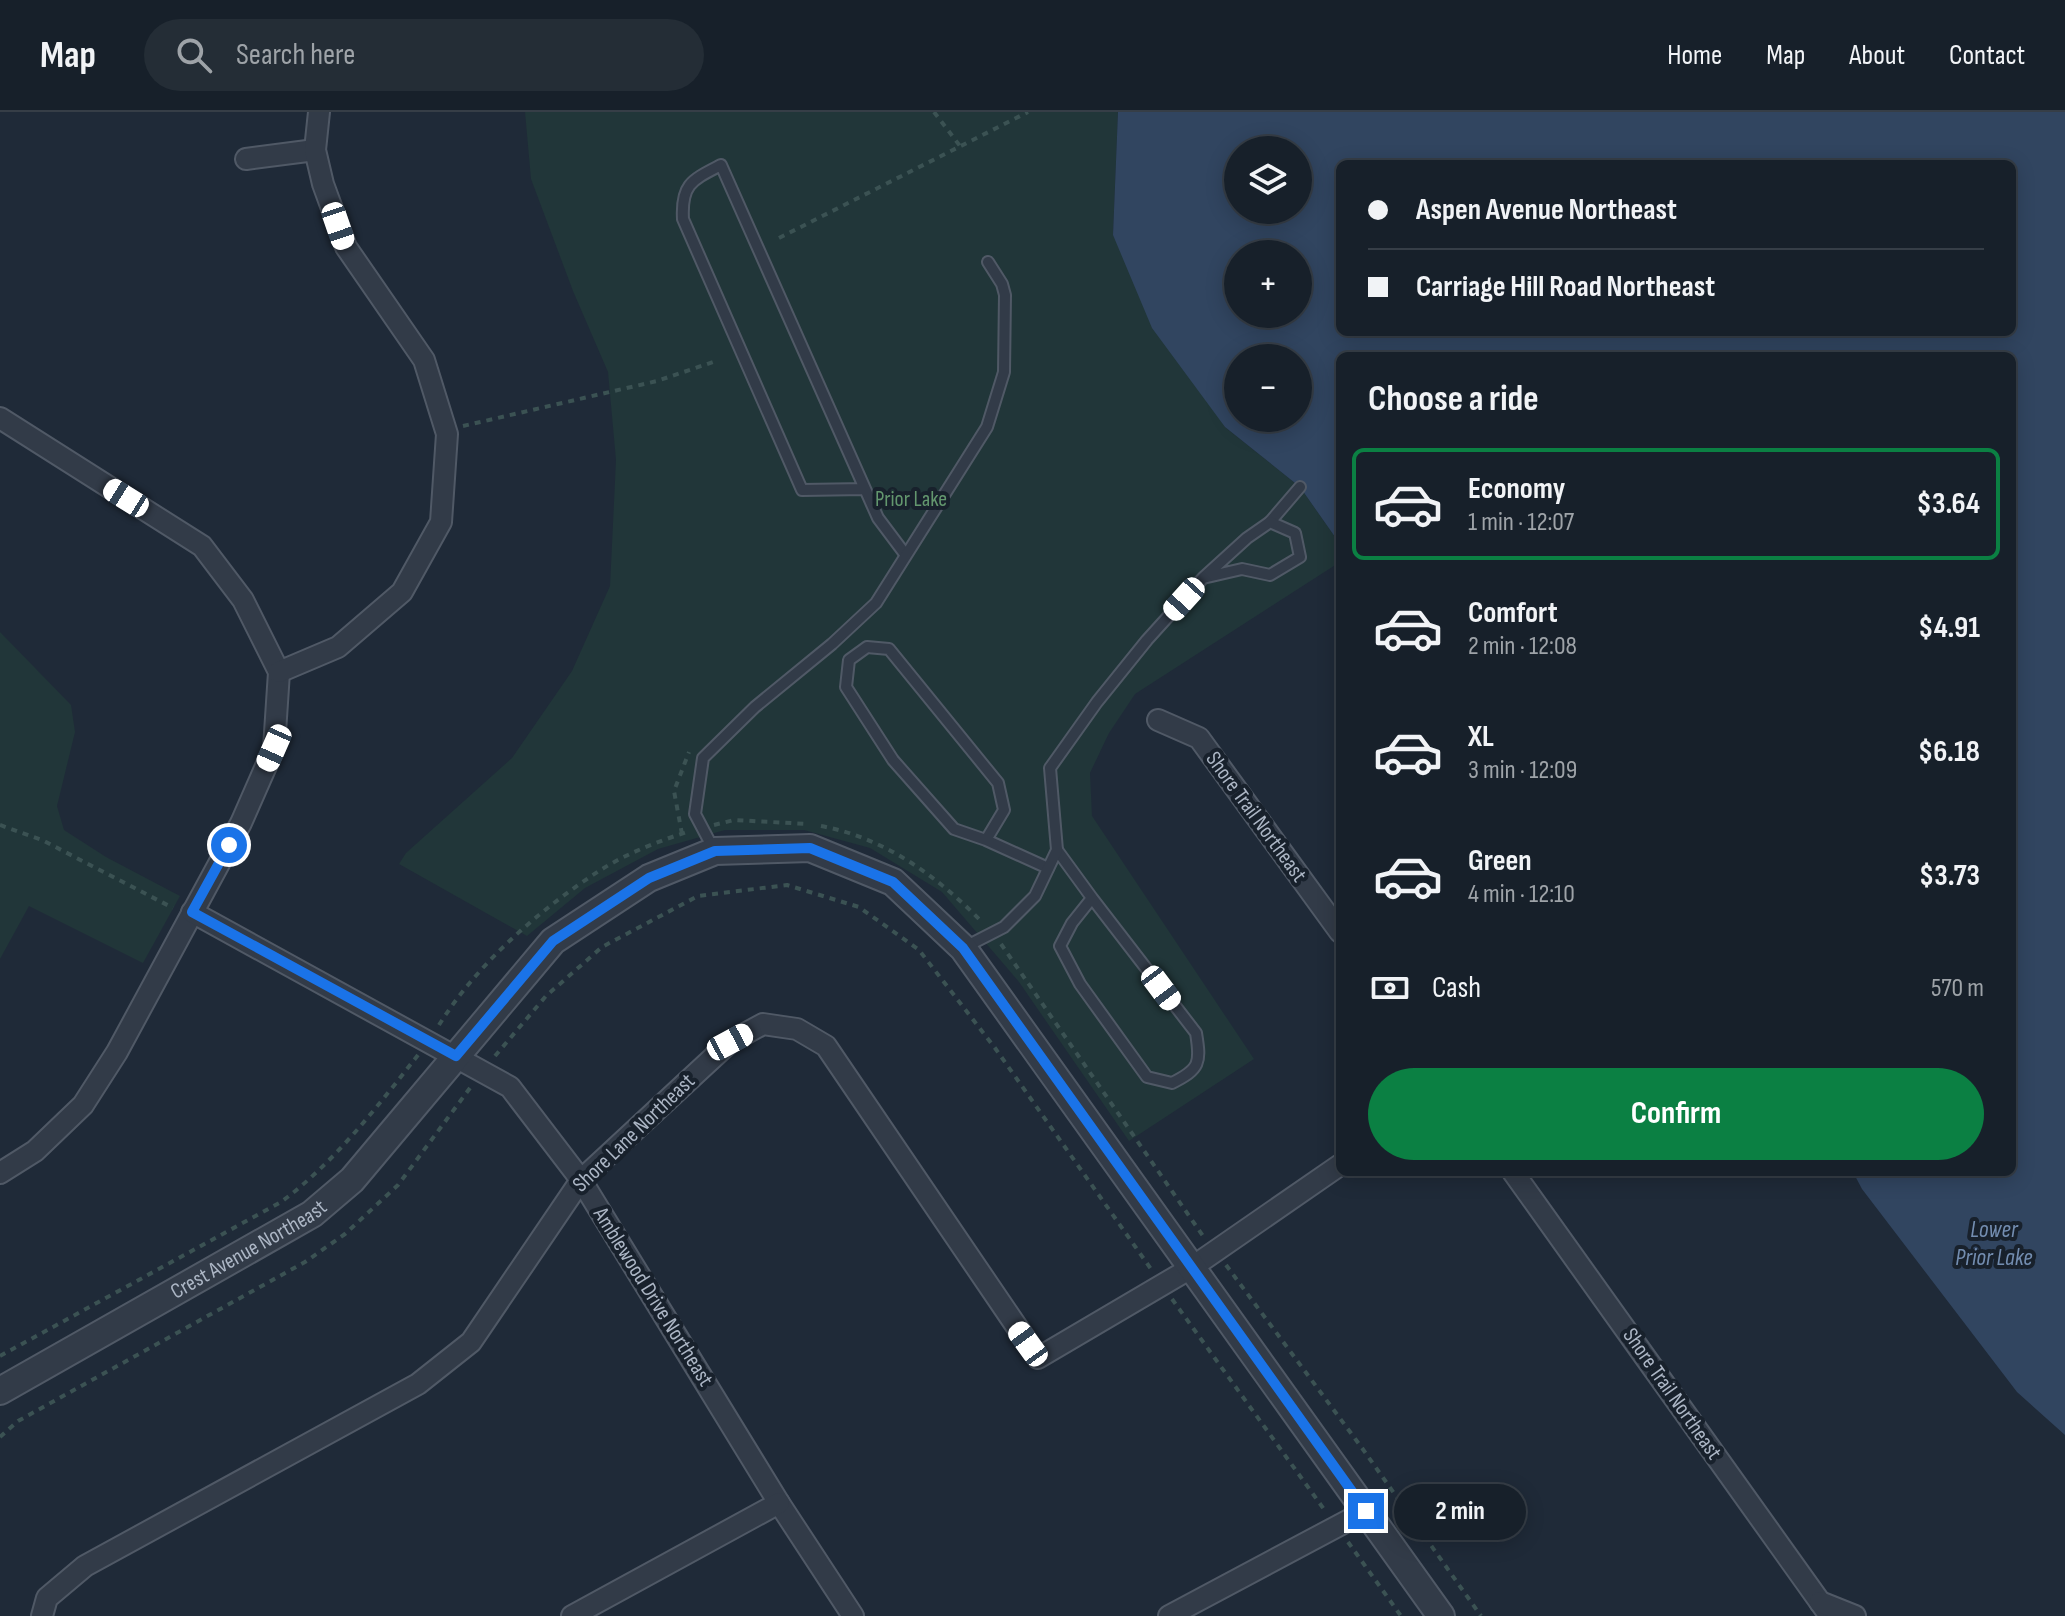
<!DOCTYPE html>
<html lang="en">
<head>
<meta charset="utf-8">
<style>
	:root { --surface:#17202a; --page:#242d36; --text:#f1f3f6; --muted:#9ea3a8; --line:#363e47; --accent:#0b8043 }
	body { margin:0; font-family:"Sofia Sans Condensed",sans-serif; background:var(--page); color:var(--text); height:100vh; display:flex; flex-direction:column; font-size:30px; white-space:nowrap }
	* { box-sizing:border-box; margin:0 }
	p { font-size:26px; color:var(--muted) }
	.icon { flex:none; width:44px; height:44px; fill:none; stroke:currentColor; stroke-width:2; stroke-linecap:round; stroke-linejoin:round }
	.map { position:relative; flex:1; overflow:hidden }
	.side { position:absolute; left:1336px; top:240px; width:680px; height:824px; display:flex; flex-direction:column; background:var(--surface); border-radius:12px; box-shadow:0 4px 20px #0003,0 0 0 2px var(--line) }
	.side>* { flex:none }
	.banner { position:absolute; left:1336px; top:48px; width:680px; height:176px; border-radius:12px; box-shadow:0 4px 20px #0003,0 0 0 2px var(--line); display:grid; align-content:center; height:176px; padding:0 32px; background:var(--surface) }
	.fabs { position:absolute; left:1224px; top:24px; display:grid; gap:16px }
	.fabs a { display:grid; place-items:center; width:88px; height:88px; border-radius:50%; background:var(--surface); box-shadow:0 4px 20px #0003,0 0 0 2px var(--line); font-size:40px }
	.end { position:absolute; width:36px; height:36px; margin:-18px; border:10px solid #1a73e8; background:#fff; box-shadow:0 0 0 4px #fff }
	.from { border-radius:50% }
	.bubble { position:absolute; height:56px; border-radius:28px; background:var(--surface); box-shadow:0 4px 20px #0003,0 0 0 2px var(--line); font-size:26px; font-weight:700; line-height:56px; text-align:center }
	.car { position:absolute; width:24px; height:48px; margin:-24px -12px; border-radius:10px; box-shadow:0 0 6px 2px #0007; background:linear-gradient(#fff 24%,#345 0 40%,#fff 0 76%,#345 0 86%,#fff 0) }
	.banner b { display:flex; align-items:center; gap:28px; height:76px; font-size:30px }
	.banner b+b { border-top:2px solid var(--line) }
	.banner i { width:20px; height:20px; background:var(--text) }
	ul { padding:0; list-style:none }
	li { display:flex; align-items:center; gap:24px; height:112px; margin:0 16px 12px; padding:0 16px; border:4px solid transparent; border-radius:12px }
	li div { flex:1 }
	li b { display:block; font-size:30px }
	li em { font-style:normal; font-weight:700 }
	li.selected { border-color:var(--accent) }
	li>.icon { width:72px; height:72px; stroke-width:1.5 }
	h2 { padding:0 32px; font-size:36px; line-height:96px }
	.pay { display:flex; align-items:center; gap:20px; height:88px; padding:0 32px; font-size:30px }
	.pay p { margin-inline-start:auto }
	.action { display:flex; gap:16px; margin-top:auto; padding:16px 32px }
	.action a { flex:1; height:92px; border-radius:48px; background:var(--accent); color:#fff; font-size:32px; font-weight:700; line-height:92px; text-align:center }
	header { display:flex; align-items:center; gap:48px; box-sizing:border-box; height:112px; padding:0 40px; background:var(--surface); border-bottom:2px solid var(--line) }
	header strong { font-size:38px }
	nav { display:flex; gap:44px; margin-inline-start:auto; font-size:28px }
	.search { width:560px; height:72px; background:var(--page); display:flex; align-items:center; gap:20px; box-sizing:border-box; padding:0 28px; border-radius:44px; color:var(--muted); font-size:30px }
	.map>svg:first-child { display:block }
	.green { fill:#213639 }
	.water { fill:#314560; fill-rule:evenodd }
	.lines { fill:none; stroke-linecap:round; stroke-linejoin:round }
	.service-casing { stroke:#505966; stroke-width:14 }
	.minor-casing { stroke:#505966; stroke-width:24 }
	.tertiary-casing { stroke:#505966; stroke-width:30 }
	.path { stroke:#3b5253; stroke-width:4; stroke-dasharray:6 6; stroke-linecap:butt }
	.service { stroke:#323b48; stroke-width:10 }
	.minor { stroke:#323b48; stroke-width:20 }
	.tertiary { stroke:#323b48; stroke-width:26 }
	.route { stroke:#1a73e8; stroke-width:10 }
	.labels { text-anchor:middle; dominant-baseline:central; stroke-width:8; stroke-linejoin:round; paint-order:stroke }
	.park-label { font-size:22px; fill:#63976e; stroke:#18212c }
	.street-label { font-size:22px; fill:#acb6c5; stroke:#18212c }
	.water-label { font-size:24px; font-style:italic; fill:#738db0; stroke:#18212c }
</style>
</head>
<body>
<header>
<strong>Map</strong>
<div class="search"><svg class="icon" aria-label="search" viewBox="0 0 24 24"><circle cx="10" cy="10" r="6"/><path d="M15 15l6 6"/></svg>Search here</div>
<nav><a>Home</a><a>Map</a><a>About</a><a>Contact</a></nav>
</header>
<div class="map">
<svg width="2065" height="1504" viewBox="0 0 2065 1504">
	<rect width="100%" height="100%" fill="#1f2a38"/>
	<g class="green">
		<path d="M525,0H1118L1113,123L1225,315L1300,375L1340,432V450L1135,582L1109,621L1090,661L1092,704L1254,947L1129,1029L1019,870L942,780L870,736L804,718H725L658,737L585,776L527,824L399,752L406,741L512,646L572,559L610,474L616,348L608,260L573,179L531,67Z"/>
		<path d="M0,520L71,593L75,620L57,694L64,718L106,745L180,784L143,851L29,794L0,847Z"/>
	</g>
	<path class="water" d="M1118,0H2065V1323L2017,1280L1862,1077L1853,1060H2012V244H1340V432L1300,375L1225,315L1152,216L1113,123ZM1238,38H1298V98H1238ZM1340,52H2012V220H1340ZM1238,142H1298V202H1238ZM1238,246H1298V306H1238Z"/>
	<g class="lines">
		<defs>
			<g id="service">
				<path d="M865,377L802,378L683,107C681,72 692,68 721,53L878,406L905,442"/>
				<path d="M1270,410L1300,375"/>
				<path d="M986,728L954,717L893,648L846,575L849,548L867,535L889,537L998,671L1004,698L986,728L1048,756"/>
				<path d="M714,738L695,702L703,646L755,595L832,532L876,491L987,315L1004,260L1005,183L1002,172L988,150"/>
				<path d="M1057,738L1092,786L1072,811L1060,834L1080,872L1147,965L1172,971C1200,957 1201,951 1196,921L1092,786"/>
				<path d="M965,835L1004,815L1035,784L1057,738L1050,656L1097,590L1147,528L1203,466L1242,457L1270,463L1300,445L1295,421L1270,410L1247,426L1203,466"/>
			</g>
			<g id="minor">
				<path d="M246,47L315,38"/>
				<path d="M0,306L202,434L243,488L279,560L274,636L241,711L117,940L83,993L35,1039L0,1061"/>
				<path d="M279,560L338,535L402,480L441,410L447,322L424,248L346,135L323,72L315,38L319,0"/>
				<path d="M1158,608L1199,626L1340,820"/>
				<path d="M192,800L510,975L581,1068L779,1391L853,1504"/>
				<path d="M1513,1060L1830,1504"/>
				<path d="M1820,1490L1855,1504"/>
				<path d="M42,1504L47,1486L85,1454L418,1272L471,1230L581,1068L730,930L763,912L797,917L826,934L1038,1246L1191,1156L1340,1053"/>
				<path d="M572,1504L779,1391"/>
				<path d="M1169,1504L1366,1399"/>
			</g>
			<g id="tertiary">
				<path id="s1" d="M0,1279L312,1102L352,1068L553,829L649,766L715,739L810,736L893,770L963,836L1441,1504"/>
			</g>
		</defs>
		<use href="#service" class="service-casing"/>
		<use href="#minor" class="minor-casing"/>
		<use href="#tertiary" class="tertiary-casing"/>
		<g class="path">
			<path d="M934,0L960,34"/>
			<path d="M779,126L1028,0"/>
			<path d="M463,314L657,269L716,249"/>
			<path d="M0,713L42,728L173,796"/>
			<path d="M714,713L734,708L808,712"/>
			<path d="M821,714C885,726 937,764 982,810"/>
			<path d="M682,722L674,679L689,640"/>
			<path d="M1001,832L1203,1124"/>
			<path d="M439,913C477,852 539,798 599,759C627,741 659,729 690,719"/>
			<path d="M495,944L546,884L602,835L698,784L787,773L859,795L919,838L995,936L1151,1157"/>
			<path d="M1226,1153L1362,1336L1481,1504"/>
			<path d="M1172,1187L1326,1400"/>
			<path d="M0,1244L281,1090C334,1051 377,995 418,943"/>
			<path d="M0,1325L18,1309L305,1150L345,1122L398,1073L470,976"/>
			<path d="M1348,1430L1401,1504"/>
		</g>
		<use href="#service" class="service"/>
		<use href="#minor" class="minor"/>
		<use href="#tertiary" class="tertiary"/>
	</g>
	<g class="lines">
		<path class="route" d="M229,733L192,800L456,944L553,829L649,766L715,739L810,736L893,770L963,836L1366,1399"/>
	</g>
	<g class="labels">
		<g class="park-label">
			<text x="911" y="387">Prior Lake</text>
		</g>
		<g class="street-label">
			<text transform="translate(1256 705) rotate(54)">Shore Trail Northeast</text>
			<text transform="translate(634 1021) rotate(-44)">Shore Lane Northeast</text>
			<text stroke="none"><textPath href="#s1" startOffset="286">Crest Avenue Northeast</textPath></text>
			<text transform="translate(653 1185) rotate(58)">Amblewood Drive Northeast</text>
			<text transform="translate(1672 1282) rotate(55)">Shore Trail Northeast</text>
		</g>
		<g class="water-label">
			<text x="1994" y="1117">Lower<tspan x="1994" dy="28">Prior Lake</tspan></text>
		</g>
	</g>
</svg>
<div class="fabs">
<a><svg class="icon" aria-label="layers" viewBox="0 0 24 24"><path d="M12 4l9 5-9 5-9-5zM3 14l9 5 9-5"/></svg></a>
<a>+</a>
<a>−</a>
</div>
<i class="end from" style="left:229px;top:733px"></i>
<i class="end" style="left:1366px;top:1399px"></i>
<div class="bubble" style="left:1394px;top:1372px;width:132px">2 min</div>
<i class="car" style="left:338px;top:114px;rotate:161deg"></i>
<i class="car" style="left:126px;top:386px;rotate:302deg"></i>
<i class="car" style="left:1184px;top:487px;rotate:222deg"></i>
<i class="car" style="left:274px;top:636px;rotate:204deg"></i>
<i class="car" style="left:1161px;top:876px;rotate:143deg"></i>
<i class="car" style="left:730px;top:930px;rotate:62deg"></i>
<i class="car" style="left:1028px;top:1232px;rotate:324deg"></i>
<div class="banner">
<b><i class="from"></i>Aspen Avenue Northeast</b>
<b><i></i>Carriage Hill Road Northeast</b>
</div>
<section class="side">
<h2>Choose a ride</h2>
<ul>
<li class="selected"><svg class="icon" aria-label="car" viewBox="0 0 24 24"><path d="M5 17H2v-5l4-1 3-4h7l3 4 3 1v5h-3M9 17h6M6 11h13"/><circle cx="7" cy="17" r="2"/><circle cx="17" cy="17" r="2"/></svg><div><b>Economy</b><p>1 min · 12:07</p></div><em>$3.64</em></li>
<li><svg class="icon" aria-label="car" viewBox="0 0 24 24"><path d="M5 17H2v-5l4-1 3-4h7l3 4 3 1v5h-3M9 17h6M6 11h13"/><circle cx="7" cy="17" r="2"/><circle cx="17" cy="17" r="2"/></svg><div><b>Comfort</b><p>2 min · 12:08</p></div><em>$4.91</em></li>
<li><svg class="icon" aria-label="car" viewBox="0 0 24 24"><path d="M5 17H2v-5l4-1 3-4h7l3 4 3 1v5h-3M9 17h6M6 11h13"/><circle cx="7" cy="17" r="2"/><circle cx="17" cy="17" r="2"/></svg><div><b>XL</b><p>3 min · 12:09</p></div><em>$6.18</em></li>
<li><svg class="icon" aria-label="car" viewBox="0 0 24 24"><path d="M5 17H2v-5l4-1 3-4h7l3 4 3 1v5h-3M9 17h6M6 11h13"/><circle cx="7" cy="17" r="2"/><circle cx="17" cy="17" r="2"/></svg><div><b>Green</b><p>4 min · 12:10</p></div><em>$3.73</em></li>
</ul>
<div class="pay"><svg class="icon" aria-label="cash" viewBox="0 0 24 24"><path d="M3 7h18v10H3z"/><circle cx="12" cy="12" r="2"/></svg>Cash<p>570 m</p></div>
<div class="action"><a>Confirm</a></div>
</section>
</div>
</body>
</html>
